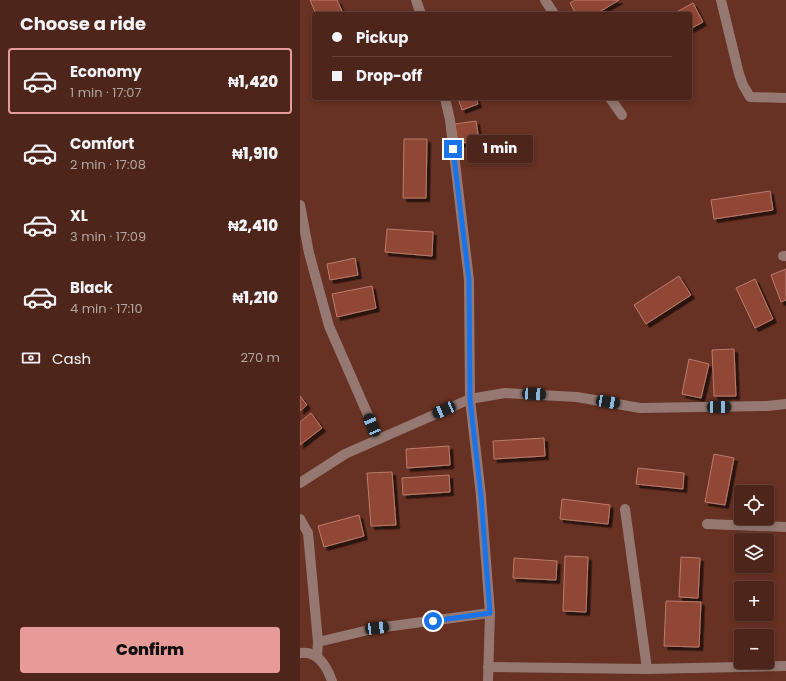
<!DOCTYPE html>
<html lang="en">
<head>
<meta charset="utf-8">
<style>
	:root { --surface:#4d251a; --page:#573127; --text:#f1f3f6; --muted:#b3a5a2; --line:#644239; --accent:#e69b98 }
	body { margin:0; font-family:Poppins,sans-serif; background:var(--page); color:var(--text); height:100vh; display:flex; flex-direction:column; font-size:15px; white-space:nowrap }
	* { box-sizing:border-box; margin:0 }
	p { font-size:13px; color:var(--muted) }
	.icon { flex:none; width:22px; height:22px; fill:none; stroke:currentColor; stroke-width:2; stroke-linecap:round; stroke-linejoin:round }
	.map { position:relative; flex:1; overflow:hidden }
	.sheet { display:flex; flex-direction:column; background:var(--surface); width:300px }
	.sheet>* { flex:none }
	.hud { position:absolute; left:12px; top:12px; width:380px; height:88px; border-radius:4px; box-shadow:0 2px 6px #0003,0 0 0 1px var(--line); display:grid; align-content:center; height:88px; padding:0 20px; background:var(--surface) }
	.tools { position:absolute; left:434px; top:485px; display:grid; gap:8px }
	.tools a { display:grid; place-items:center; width:40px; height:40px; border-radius:4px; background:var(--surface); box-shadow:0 2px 6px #0003,0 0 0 1px var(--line); font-size:20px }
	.end { position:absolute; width:18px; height:18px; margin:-9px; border:5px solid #1a73e8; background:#fff; box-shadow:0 0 0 2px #fff }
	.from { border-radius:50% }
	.bubble { position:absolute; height:28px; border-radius:4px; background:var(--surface); box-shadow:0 2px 6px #0003,0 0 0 1px var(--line); font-size:13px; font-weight:800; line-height:28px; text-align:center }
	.car { position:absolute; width:12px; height:24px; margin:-12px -6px; border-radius:5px; box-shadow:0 0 3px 1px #0007; background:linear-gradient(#222 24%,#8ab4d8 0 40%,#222 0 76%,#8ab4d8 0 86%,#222 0) }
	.hud b { display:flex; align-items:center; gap:14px; height:38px; font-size:15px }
	.hud b+b { border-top:1px solid var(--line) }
	.hud i { width:10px; height:10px; background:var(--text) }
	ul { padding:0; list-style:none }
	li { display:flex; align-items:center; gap:12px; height:66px; margin:0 8px 6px; padding:0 12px; border:2px solid transparent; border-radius:4px }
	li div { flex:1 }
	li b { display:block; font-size:15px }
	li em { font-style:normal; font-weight:800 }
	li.on { border-color:var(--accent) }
	li>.icon { width:36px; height:36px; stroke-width:1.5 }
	h2 { padding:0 20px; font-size:18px; line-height:48px }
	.pay { display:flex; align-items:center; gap:10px; height:44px; padding:0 20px; font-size:15px }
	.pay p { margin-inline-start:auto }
	.action { display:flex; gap:8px; margin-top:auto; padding:8px 20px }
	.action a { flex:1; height:46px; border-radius:4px; background:var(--accent); color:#111; font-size:16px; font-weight:800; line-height:46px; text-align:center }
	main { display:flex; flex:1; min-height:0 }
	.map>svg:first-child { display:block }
	.building { fill:#914634; stroke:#ba7c6d; filter:url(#shadow) }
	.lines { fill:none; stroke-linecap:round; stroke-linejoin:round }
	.minor { stroke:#947871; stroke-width:10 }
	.route { stroke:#1a73e8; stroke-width:5 }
</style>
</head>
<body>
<main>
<section class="sheet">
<h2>Choose a ride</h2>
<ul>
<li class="on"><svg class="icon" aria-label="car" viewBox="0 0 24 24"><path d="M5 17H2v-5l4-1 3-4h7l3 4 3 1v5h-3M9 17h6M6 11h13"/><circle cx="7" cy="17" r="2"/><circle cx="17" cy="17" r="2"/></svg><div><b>Economy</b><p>1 min · 17:07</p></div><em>₦1,420</em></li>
<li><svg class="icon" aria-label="car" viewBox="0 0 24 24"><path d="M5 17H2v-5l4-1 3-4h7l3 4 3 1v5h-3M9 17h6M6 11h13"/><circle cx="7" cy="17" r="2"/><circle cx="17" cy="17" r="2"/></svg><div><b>Comfort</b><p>2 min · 17:08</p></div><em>₦1,910</em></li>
<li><svg class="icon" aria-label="car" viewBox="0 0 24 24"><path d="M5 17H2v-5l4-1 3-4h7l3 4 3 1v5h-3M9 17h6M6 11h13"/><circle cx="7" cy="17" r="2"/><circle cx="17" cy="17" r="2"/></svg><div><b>XL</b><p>3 min · 17:09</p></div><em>₦2,410</em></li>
<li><svg class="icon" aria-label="car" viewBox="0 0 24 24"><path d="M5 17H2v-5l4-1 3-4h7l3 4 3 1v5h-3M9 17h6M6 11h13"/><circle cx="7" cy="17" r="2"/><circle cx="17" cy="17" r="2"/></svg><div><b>Black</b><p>4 min · 17:10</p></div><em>₦1,210</em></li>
</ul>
<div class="pay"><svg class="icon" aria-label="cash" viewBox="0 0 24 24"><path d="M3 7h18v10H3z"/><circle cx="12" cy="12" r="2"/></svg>Cash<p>270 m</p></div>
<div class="action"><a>Confirm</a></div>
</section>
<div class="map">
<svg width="486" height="681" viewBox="0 0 486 681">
	<defs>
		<filter id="shadow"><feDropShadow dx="3.5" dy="3.5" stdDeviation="0" flood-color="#0009"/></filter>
	</defs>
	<rect width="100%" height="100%" fill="#673123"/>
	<g class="building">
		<path d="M10,0H37L43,13L16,14Z"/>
		<path d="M275,0H319L296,14H276L270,3Z"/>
		<path d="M393,3L403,22L390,29V14H373Z"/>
		<path d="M158,98H176L178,104L162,110Z"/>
		<path d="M176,121L179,140L158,144L155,124Z"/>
		<path d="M104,139H127L126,198H103Z"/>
		<path d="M470,191L473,210L414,219L411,200Z"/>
		<path d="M87,229L133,232L132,256L85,252Z"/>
		<path d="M55,258L58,275L30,280L27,264Z"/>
		<path d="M486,269V300L481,302L471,275Z"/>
		<path d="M379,276L391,295L346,324L334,305Z"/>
		<path d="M455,279L473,319L455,328L436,288Z"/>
		<path d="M72,286L76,308L37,317L32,294Z"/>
		<path d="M434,349L436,396H414L412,350Z"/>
		<path d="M389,359L409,364L401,398L382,394Z"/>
		<path d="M0,396L7,405L0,411Z"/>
		<path d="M11,413L22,428L0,445V422Z"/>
		<path d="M244,438L245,456L194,459L193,441Z"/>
		<path d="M149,446L150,465L107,468L106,449Z"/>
		<path d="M414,454L434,458L425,505L405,502Z"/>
		<path d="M338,468L384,473L383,489L336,484Z"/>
		<path d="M92,472L96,525L71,526L67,473Z"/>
		<path d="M149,475L150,492L103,495L102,478Z"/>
		<path d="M262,499L310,505L308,524L260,519Z"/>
		<path d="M59,515L64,536L24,547L18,526Z"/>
		<path d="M265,556L288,557L286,612L263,611Z"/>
		<path d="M381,557L400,558L398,598L379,597Z"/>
		<path d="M214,558L257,561L256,580L213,578Z"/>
		<path d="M366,601L401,602L399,647L364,646Z"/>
	</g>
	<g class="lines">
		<g class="minor">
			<path d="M116,0L121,14"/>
			<path d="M245,0L254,14"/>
			<path d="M421,0L439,74L443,85L450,97L486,98"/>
			<path d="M145,98L150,120L169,280L170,399L181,496L190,613L188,681"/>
			<path d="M310,98L322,115"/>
			<path d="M0,205L9,253L29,326L78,438"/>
			<path d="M483,256H486"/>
			<path d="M0,483L45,454L170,399L205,393L277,397L340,408L467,406L486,404"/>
			<path d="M325,509L347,669"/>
			<path d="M0,519L8,533L18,642L17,657"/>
			<path d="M407,524L486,527"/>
			<path d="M18,642L77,628L190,613"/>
			<path d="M0,653C18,650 27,667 32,681"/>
			<path d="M188,667L347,669L486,666"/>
		</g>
	</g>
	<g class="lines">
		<path class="route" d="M133,621L190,613L181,496L170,399L169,280L153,149"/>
	</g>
</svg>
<div class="tools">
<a><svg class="icon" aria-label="locate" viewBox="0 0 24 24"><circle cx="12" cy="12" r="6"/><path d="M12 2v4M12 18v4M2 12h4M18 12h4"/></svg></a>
<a><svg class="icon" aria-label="layers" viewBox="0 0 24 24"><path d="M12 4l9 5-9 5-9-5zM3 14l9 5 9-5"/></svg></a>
<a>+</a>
<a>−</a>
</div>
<i class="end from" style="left:133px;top:621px"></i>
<i class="end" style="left:153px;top:149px"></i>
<div class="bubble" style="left:167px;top:135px;width:66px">1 min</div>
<i class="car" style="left:234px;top:394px;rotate:93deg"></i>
<i class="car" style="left:308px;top:402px;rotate:100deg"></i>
<i class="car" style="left:419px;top:407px;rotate:89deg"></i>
<i class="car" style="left:144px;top:410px;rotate:247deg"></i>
<i class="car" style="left:72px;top:425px;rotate:337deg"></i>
<i class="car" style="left:77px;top:628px;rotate:83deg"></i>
<div class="hud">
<b><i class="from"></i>Pickup</b>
<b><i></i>Drop-off</b>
</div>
</div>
</main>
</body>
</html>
